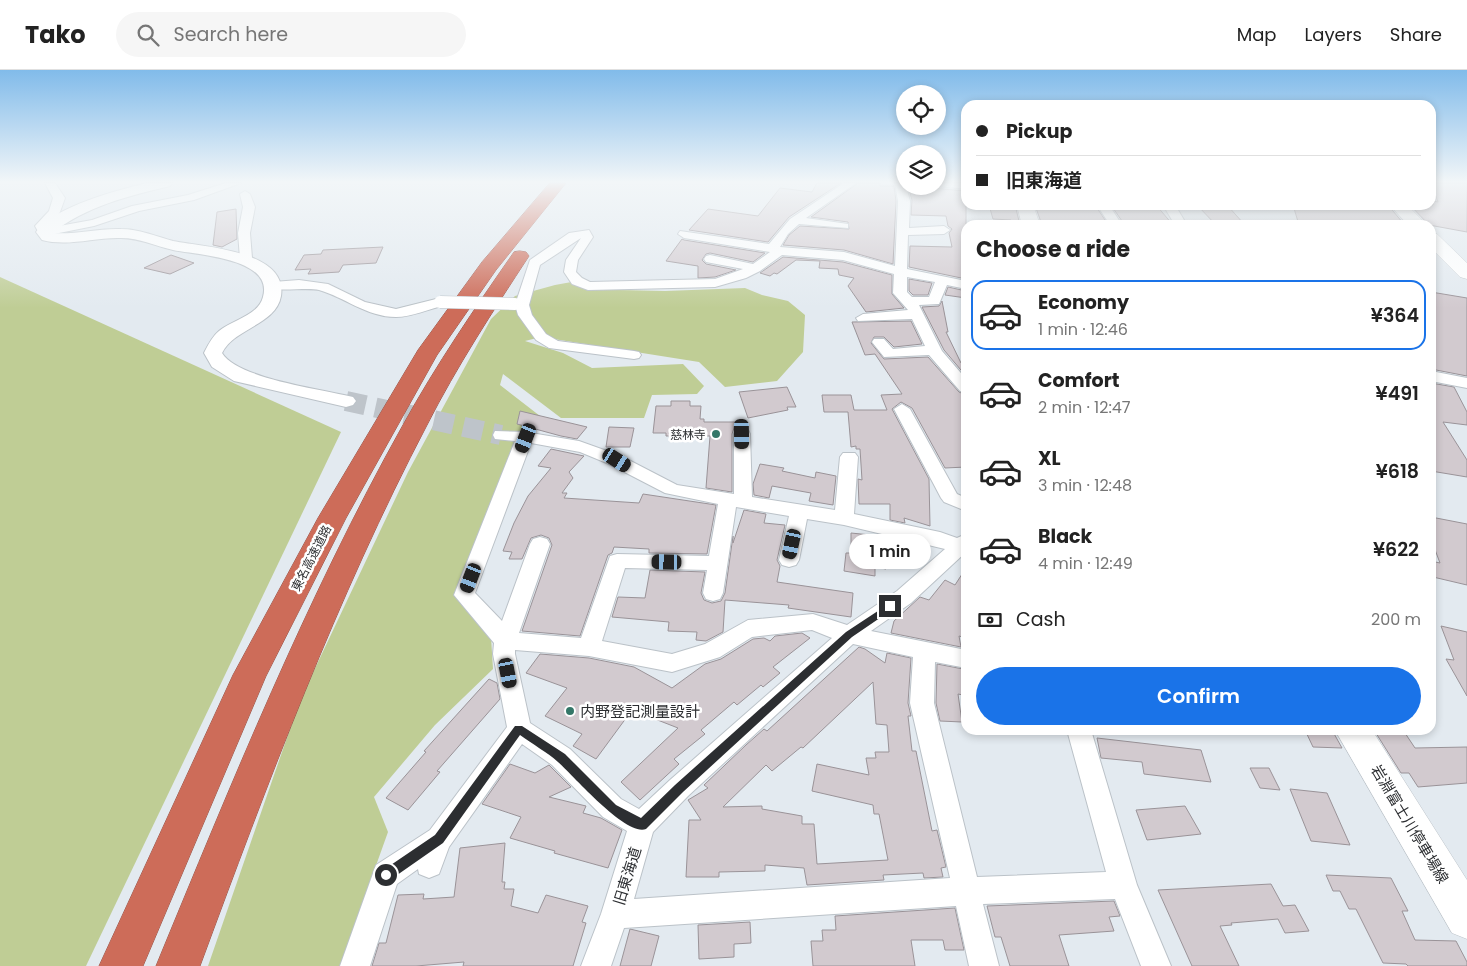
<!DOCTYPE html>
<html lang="en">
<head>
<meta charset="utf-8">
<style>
	:root { --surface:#fff; --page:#f6f6f6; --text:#222; --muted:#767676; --line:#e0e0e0; --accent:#1a73e8 }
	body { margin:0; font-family:Poppins,"Noto Sans JP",sans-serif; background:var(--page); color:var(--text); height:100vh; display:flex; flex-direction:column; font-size:19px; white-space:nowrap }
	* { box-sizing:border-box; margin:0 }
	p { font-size:16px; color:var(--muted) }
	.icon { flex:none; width:28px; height:28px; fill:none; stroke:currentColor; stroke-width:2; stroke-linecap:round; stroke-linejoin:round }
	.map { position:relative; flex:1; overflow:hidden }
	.sheet { position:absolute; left:961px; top:150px; width:475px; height:515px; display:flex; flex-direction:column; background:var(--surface); border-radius:15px; box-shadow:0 2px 8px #0003 }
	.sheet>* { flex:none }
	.guide { position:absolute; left:961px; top:30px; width:475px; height:110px; border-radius:15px; box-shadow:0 2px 8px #0003; display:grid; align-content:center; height:110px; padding:0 15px; background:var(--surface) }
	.fabs { position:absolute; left:896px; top:15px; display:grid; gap:10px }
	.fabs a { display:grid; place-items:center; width:50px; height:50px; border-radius:50%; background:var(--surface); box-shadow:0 2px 8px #0003; font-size:25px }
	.end { position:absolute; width:22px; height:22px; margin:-11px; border:6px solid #2c2e31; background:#fff; box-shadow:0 0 0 2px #fff }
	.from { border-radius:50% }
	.bubble { position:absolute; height:35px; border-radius:18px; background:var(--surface); box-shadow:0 2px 8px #0003; font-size:16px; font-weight:600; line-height:35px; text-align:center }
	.car { position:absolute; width:15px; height:30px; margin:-15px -8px; border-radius:6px; box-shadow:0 0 4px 1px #0007; background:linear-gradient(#222 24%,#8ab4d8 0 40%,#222 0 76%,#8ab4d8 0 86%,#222 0) }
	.guide b { display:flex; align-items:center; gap:18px; height:48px; font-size:19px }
	.guide b+b { border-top:1px solid var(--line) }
	.guide i { width:12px; height:12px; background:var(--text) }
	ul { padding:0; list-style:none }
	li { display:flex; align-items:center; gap:15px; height:70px; margin:0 10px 8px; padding:0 5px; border:2px solid transparent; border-radius:15px }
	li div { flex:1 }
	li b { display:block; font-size:19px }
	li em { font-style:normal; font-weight:600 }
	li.active { border-color:var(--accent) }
	li>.icon { width:45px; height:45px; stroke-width:1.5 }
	h2 { padding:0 15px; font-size:22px; line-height:60px }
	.pay { display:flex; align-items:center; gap:12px; height:55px; padding:0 15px; font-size:19px }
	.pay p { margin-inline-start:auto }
	.action { display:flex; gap:10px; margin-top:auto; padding:10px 15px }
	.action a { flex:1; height:58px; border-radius:30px; background:var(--accent); color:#fff; font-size:20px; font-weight:600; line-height:58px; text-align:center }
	header { display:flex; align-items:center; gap:30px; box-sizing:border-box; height:70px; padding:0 25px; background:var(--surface); border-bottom:1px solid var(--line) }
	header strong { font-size:24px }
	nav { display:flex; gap:28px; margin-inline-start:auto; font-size:18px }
	.search { width:350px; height:45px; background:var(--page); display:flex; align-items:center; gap:12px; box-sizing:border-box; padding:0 18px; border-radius:28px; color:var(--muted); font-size:19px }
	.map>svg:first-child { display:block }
	.green { fill:#bfcd95 }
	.building { fill:#d2cacf; stroke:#9a9398; fill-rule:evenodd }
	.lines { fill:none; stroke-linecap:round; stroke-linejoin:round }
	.tertiary-tunnel { stroke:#bec4ca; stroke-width:20; stroke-dasharray:20 10; stroke-linecap:butt }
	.minor-casing { stroke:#bbc2c8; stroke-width:2 }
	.tertiary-casing { stroke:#bbc2c8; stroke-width:2 }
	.secondary-casing { stroke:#bbc2c8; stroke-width:1 }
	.motorway-casing { stroke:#95564b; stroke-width:1 }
	.minor { fill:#fff; fill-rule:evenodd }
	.tertiary { fill:#fff; fill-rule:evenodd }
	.secondary { fill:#fff; fill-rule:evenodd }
	.motorway { fill:#cd6c59; fill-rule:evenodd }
	.minor-bridge-casing { stroke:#bbc2c8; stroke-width:13; stroke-linecap:butt }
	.minor-bridge { stroke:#fff; stroke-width:12 }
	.route { fill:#2c2e31 }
	.poi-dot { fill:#347768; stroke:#fff; stroke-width:2 }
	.labels { text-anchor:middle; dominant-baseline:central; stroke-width:5; stroke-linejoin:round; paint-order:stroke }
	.poi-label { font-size:12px; fill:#2c2e31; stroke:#fff; text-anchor:end }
	.street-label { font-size:12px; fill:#2c2e31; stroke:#fff }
	.near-poi-label { font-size:15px; fill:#2c2e31; stroke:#fff; text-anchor:start }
	.near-street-label { font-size:15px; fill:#2c2e31; stroke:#fff }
</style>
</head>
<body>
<header>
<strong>Tako</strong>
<div class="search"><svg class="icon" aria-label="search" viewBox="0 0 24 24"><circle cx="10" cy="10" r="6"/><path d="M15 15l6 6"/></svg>Search here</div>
<nav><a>Map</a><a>Layers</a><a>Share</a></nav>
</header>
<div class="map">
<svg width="1467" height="896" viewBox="0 0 1467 896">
	<rect width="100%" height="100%" fill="#e3eaf0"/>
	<g class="green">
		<path d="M0,207L341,362L86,896H0Z"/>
		<path d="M577,211L619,220L665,221L745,218L762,225L788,231L805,245L803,282L777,311L725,317L699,292L541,267L525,271L563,283L592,298L683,294L704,316L697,324L652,325L644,348H561L503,304L500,315L540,346L525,367L464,525L490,551L493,599L435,655L374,727L388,762L340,896H208L300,630L408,402L491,249L515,226L555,215Z"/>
	</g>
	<g class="building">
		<path d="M817,113H841L789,147L768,172L689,160L708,139L758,146L780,118L812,122Z"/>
		<path d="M858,113H880V116H894L896,131L893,194L844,180L783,175L789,165L800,156L849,159L848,152L811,147Z"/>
		<path d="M1431,113H1467V162L1429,155L1410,135H1433V131L1438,132Z"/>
		<path d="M908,116L966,121V209L909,197L910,176L952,177L949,163L952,159L948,156L946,146L911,145L912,130Z"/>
		<path d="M989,135H1015L1020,155H1012L1011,150L993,149Z"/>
		<path d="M1035,135H1095L1107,153L1042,155Z"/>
		<path d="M1111,135H1156L1173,155L1124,154Z"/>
		<path d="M1197,135H1227L1244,154L1216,155Z"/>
		<path d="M1293,135H1388L1403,153L1392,151L1395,155H1299Z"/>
		<path d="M236,139L237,169L222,177L213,175L217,142Z"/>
		<path d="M682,169L684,170L765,183L753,192L710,183L706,184L702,190L706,194L736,200L715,207L698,208V196L666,191Z"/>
		<path d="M383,177L376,193L343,195L339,202L308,204L311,199L295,200L304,185L321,184L323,180Z"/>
		<path d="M171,185L194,193L170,204L144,198Z"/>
		<path d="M783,187L843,192L892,205V224L904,238L866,242L848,216L854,208L839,205L838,199L819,198L820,191L796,190L777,204L774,203L770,206L760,203Z"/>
		<path d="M909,209L932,213L928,225H913L909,221Z"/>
		<path d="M948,217L966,221V228L945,225Z"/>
		<path d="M1431,222L1467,228V306L1431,299Z"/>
		<path d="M942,231L948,262H946L961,293H966V306L944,280L922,237L939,236Z"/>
		<path d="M911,251L922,274L894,277L884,267H874L871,273L884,289L928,287L959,322L966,325V397L945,398L912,338L901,332L892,339L929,409L930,456L904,448L905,453L890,450V434H859L858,409L862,410L860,379H856V376L851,377L848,342H824L822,325H851L854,340H887L881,325L902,324L875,284L865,285L852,252Z"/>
		<path d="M1431,313L1454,317L1467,342V355L1443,352L1467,390V407L1431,401Z"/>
		<path d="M787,317L796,337H787L788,340L748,348L739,322Z"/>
		<path d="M671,331H690V336H701L700,349H704V352H736L732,364V422L706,418L710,366H666V363H653L656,336H671Z"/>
		<path d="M520,341L587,357L577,369L561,366L517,354Z"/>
		<path d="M609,357L634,358L630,377H606Z"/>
		<path d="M551,379L584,386L569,402L573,408L562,423H567L564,428L639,433L643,424L716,435L707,484L649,483V479L614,477L612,483L608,485L580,566L522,561L552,475L549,468L541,465L531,468L522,489H509L512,482L503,481L514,453L528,426L551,398L538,396Z"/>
		<path d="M760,394L784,398L782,401L815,408L816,402L836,406L833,435L809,431L811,423L772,416L769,428L754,425L753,414Z"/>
		<path d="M744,440L766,444L764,453L785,455L777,490L780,496L777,512L853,523L851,547L788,538L789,535L725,530L723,562L706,571L696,570L697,562L668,561L669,552L612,547L618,527L645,528L650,500L705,502L701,523L704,530L712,533L721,531L725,523L733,466V473Z"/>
		<path d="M1431,447L1467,454V515L1433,507L1431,491L1440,493L1431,469Z"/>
		<path d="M851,463L880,466L907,472L909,484L888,483L886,499L875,497V506L844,501L846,483H851Z"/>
		<path d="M966,498V568L959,566L961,577L891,563L894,551L920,527L929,530L945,510L955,515Z"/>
		<path d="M1441,556L1467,562V626L1446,589L1454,590Z"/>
		<path d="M802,563L810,568L773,597L780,603L763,617L761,615L737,635L734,632L701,660L705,664L674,689L679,694L640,730L621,712L678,658L632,640L596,689L573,676L582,664L545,646L567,618L526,603L540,584L589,588L634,597L672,618L705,594L721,589L753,569L764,568L770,571L775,566Z"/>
		<path d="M859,577L865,579L885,593L887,583L911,588L908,633L911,646H908L912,681H916L932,761L937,760L946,797L941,798L943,807L924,808L923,803L883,805L884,810L807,815L804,798L765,795V801L719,802V807H686L689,750H701L688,730L708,718L704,715L746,675L764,659L767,661ZM873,612L876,654L887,655L889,682H875L876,688H866L869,705L817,694L812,721L873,735L874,744H879L888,790L817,794L814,754H802V746L762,739V736L723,737L766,695L772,701L801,677L803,678Z"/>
		<path d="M937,594L963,599L966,620H962L963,625L958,624L962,652L940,651L936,633Z"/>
		<path d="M489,609L497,613L500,629L437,701L440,702L408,740L386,728L426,682L424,681Z"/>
		<path d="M1305,660H1332L1342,678L1313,677Z"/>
		<path d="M1374,660H1403L1415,678L1467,677V713L1418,717L1409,703H1401Z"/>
		<path d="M1097,668L1201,680L1211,712L1144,704L1142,692L1101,688Z"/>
		<path d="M510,694L535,703L549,695L571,717L549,727L586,736L583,743L601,748L622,760L608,798L554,783L555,781L510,768L521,747L482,734Z"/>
		<path d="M1250,698H1269L1280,720L1260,718Z"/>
		<path d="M1290,719L1327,723L1350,775L1311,771Z"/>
		<path d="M1185,736L1201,764L1147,770L1136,740Z"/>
		<path d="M505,773L502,812H505L504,819H514L511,836L538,843L546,825L588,836L582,852L586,853L573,896H463L464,892L416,896H372L379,873H386L398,825L424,824L423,829L454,827L460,778Z"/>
		<path d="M1326,805L1391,808L1408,841H1402L1415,870L1456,871L1467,892V896H1408L1406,894L1383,893L1356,839H1349L1340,821H1333Z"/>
		<path d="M1271,814L1283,836L1295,835L1309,861L1285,863L1278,849L1231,853L1232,855L1220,856L1239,896H1192L1158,820Z"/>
		<path d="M1114,831L1120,846L1109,847L1114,861L1059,865L1069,896H1010L1001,867H995L987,836Z"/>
		<path d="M955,838L964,880H945L943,870H911L915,896H813L811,871H823L822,860H836L835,846Z"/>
		<path d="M750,852L751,873L734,874V887L699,889L698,855Z"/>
		<path d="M630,859L659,866L651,896H620Z"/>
	</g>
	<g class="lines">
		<path class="tertiary-tunnel" d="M346,331L501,365"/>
		<defs>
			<g id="minor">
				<path d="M45,113H55L65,128L60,142L48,158L92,150L132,136L188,125L226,113H241L194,130L139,141L94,156L44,166L40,165L35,156L49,141L53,128Z"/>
				<path d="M844,113H856L806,148L848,154V158L799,154L788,164L780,177L844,182L895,196L898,131L895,113H905L910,131L909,158L944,156L950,160L944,164L908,165L907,199L966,211V219L947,215L939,234L919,235L942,281L966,309V323L960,321L929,285L884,287L872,272L874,269H884L893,279L925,276L912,249L858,251L856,248L863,244L908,240L893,223L894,204L843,190L782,185L760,201L746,208L715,217L588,220L572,214L564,202L566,190L581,168L540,195L529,235L532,245L546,264L558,271L634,281L639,282L641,285L639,288L634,289L549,278L536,270L518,245L515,235L530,190L569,163L589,160L593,167L578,190L576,202L582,208L590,212L715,209L743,199L706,192L704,189L706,186L710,185L753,194L770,182L684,168L678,164L680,161L769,174L790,149ZM907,207L935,212L929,227H912L907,222Z"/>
				<path d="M938,113H966V119L938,116Z"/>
				<path d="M245,121L250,124L255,137L250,163L252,188L246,192L240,188L238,163L243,137L240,124Z"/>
				<path d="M1097,135H1109L1122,155H1110Z"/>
				<path d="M1163,135H1175L1187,155H1175Z"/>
				<path d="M299,210L328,214L365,232L396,239L440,228L447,232L445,235C430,239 411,247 396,247C367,247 344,227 319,220C307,217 272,223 266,216L273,212Z"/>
				<path d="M1431,301L1467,308V318L1431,311Z"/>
				<path d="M902,334L910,339L957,424L966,428V441L944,432L941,428L894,339Z"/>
				<path d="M742,359L748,360L750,364L752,427L835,440L840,387L843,383H855L858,387L854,444L940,462L957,468L966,464V482L911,533L871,561L966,580V598L935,592L934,633L977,807L1106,802L1067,660H1091L1137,815L1171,896H1141L1115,829L983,834L999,896H969L956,836L624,858L611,896H581L601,844L627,761L603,747L552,695L522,674L449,777L439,804L429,808L419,804L418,799L397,814L370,896H340L376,795L430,760L507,657L493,584L494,573L454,525L515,371L495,369L493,365L495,361L525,362L579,371L621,386L677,415L734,424V364L736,360ZM531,373L580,382L609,394L665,423L718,434L709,486L617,484L610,486L581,568L519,563L550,474L547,469L540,467L533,469L530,474L502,551L475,523ZM736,437L789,446L779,490L782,495L789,497L796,495L799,490L807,449L844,455L945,479L897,521L847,555L813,544L748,550L705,574L672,584L602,571L625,498L707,500L703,523L706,529L713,531L720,529L723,523ZM812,560L832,568L670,710L639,739L621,729L570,679L530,653L515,584V580L589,586L672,602L720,587L752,567ZM853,574L913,587L910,633L950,808L634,829L653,762L688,726Z"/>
			</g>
			<path id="tertiary" d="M147,113H172L170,116C128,126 87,136 52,163C75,165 98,158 121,159C139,159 155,166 173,171C202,177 288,180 281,226C276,255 234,258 222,283C238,309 322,319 353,327L356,331L353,335L346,337L234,311L212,297L204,283C208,275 212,267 219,261C231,251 259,245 263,227C274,188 197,185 173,180C155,176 140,168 121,168C95,167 68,177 42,170L36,162C55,136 118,120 147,113Z"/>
			<g id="secondary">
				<path d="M1017,135H1033L1040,155H1022Z"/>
				<path d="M1390,135H1407L1427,155H1408Z"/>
				<path d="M1431,163L1437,164L1467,193V209L1460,207L1431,178Z"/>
				<path d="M1335,660H1372L1467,810V869L1452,863Z"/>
			</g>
			<g id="motorway">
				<path d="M550,113H566L496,200L437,285L346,448L266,606L143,896H99L233,605L318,448L418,280L482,192Z"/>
				<path d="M520,181L526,182L529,186C493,241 457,296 427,355C336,529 268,712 200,896H156C232,712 306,529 403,355C436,295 475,238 514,182Z"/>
			</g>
		</defs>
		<use href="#minor" class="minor-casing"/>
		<use href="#tertiary" class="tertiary-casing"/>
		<use href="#secondary" class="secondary-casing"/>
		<use href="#motorway" class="motorway-casing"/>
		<use href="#minor" class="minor"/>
		<use href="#tertiary" class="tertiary"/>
		<use href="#secondary" class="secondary"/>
		<use href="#motorway" class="motorway"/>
		<defs>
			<path id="minor-bridge" d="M440,232L515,234"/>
		</defs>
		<use href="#minor-bridge" class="minor-bridge-casing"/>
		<use href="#minor-bridge" class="minor-bridge"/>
	</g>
	<linearGradient id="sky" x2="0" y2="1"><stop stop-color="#81bbea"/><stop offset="0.47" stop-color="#f2f6f8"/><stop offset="1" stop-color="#f2f6f8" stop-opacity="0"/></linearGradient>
	<rect width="1467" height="238" fill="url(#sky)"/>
	<path class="route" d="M890,533L895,536L893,539L852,567L683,722L646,759C626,767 573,705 558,692C547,682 532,674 520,665L443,773L390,810H382V801L435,765L515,656H522L565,684L616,735L641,748L675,715L846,562Z"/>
	<g class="poi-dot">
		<circle cx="716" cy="364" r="5"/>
		<circle cx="570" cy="641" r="5"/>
	</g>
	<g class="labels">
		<g class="poi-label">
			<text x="706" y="364">慈林寺</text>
		</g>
		<g class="street-label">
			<text transform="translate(311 488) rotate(-63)">東名高速道路</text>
		</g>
		<g class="near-poi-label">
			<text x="580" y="641">内野登記測量設計</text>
		</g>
		<g class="near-street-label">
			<text transform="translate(1410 754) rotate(59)">岩淵富士川停車場線</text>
			<text transform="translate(627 806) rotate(-73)">旧東海道</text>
		</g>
	</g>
</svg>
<div class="fabs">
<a><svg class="icon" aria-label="locate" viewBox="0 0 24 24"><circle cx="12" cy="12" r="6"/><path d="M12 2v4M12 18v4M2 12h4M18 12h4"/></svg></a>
<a><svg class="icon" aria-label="layers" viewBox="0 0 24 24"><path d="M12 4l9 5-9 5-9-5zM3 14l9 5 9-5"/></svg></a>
</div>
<i class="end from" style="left:386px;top:805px"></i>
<i class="end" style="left:890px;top:536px"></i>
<div class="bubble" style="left:849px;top:464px;width:82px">1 min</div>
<i class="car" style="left:742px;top:364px;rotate:179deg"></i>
<i class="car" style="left:526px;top:368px;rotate:201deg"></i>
<i class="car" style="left:617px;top:390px;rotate:122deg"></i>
<i class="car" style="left:792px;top:474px;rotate:192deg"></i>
<i class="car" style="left:667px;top:492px;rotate:271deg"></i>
<i class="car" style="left:471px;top:508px;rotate:201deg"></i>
<i class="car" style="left:508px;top:603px;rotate:169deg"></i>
<div class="guide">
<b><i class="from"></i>Pickup</b>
<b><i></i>旧東海道</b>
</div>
<section class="sheet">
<h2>Choose a ride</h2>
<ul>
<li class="active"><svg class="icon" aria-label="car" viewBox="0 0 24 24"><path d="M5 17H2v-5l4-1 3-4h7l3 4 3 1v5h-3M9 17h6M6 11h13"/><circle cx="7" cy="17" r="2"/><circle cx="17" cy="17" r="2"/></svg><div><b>Economy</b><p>1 min · 12:46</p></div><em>¥364</em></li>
<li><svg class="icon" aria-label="car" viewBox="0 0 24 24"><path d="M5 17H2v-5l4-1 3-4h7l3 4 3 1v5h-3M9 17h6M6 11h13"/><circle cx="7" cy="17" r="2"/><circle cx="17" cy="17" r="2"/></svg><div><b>Comfort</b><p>2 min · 12:47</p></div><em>¥491</em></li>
<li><svg class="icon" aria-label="car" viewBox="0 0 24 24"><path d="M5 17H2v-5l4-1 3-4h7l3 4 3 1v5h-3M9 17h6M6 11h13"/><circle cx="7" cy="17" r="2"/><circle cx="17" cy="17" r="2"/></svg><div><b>XL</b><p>3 min · 12:48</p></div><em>¥618</em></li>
<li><svg class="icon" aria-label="car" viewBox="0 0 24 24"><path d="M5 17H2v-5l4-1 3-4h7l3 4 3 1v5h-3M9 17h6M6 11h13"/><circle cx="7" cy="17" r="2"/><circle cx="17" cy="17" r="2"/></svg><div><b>Black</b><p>4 min · 12:49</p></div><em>¥622</em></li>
</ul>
<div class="pay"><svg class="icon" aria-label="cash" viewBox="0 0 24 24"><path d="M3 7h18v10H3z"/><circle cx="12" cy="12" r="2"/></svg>Cash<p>200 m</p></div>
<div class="action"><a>Confirm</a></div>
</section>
</div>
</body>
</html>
